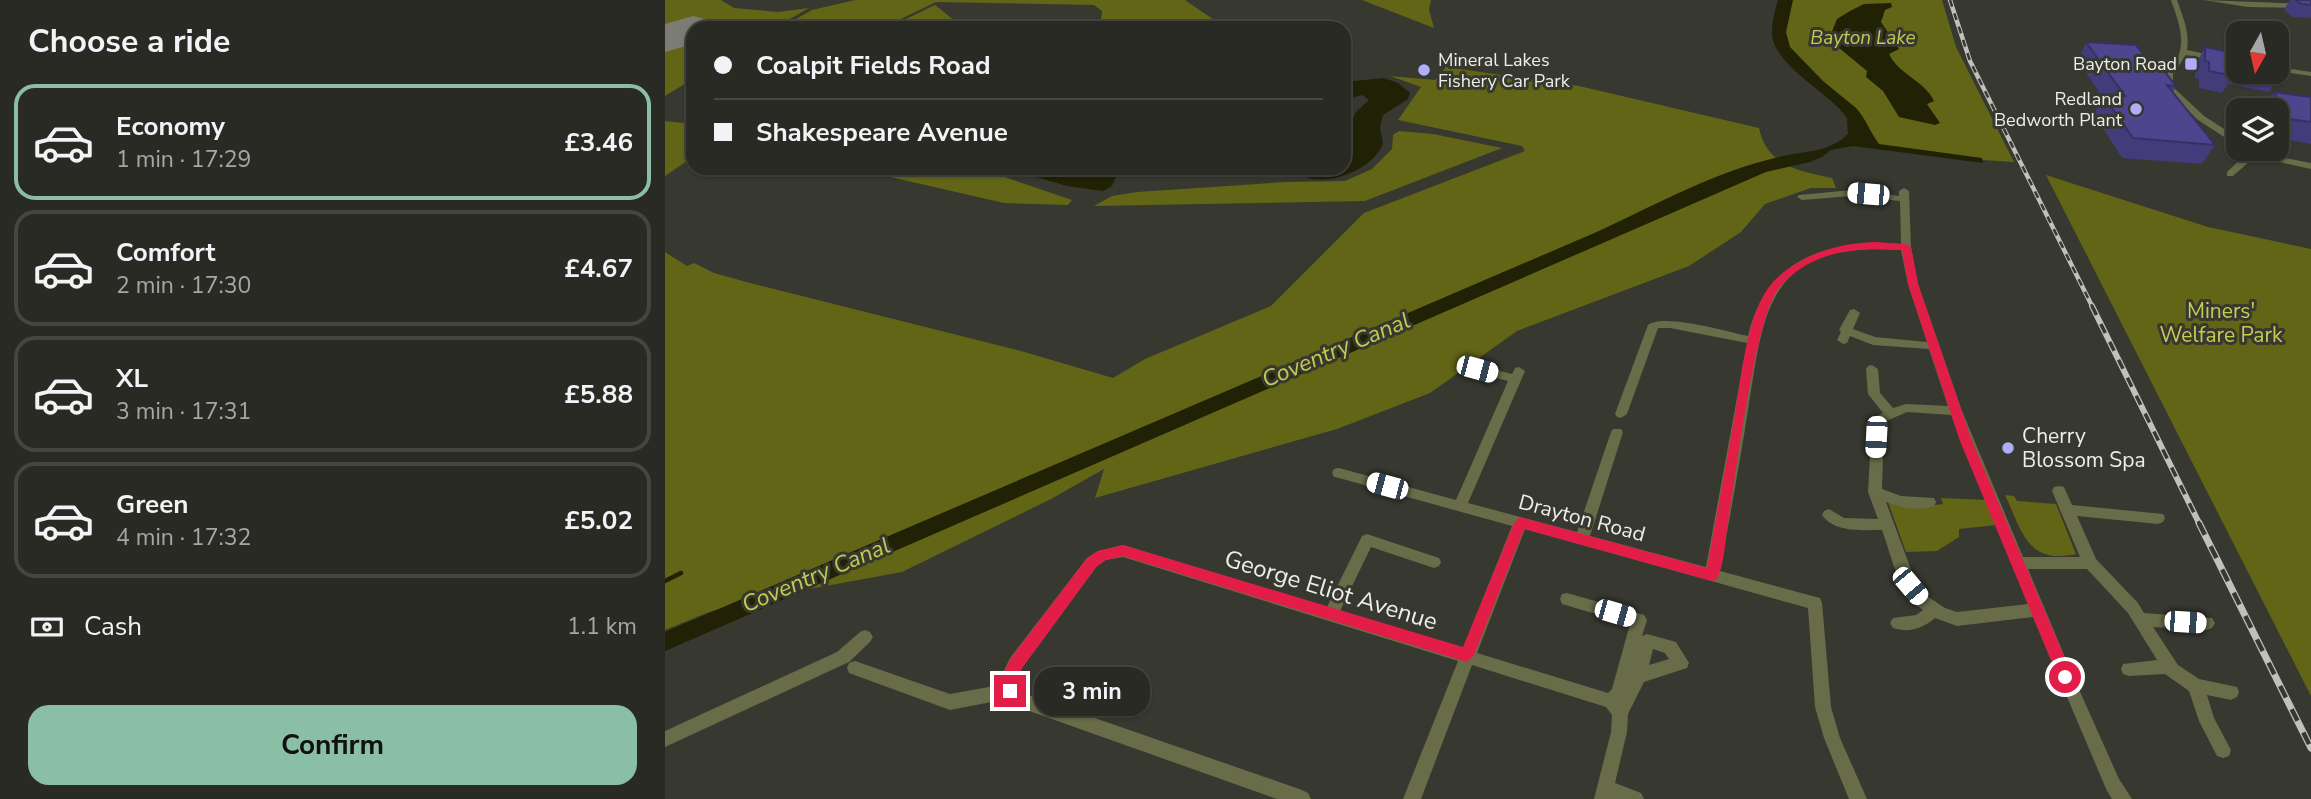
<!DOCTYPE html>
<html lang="en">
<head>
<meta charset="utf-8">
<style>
	:root { --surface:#292a23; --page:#353630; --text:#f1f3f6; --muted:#a5a7a6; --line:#454641; --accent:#8abfa5 }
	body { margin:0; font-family:"Nunito Sans",sans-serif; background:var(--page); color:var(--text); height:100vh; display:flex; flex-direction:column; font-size:26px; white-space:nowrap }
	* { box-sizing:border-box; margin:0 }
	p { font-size:23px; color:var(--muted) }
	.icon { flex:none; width:38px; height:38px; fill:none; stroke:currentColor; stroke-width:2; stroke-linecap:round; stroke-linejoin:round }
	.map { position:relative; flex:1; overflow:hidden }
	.drawer { display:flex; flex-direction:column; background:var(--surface); width:665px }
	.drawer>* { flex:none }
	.guide { position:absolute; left:21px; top:21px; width:665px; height:154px; border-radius:21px; box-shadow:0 2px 5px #0004,0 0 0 2px var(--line); display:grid; align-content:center; height:154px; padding:0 28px; background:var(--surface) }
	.needle { width:46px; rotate:188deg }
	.fabs { position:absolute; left:1561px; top:21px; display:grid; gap:14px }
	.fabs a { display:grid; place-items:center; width:63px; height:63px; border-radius:14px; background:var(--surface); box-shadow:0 2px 5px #0004,0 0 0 2px var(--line); font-size:35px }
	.end { position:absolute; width:32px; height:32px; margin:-16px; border:9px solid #e11d48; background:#fff; box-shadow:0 0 0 4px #fff }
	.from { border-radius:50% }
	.bubble { position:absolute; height:49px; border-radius:21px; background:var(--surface); box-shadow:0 2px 5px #0004,0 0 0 2px var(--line); font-size:23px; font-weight:700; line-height:49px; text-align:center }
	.car { position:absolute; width:21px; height:42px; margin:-21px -10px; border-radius:9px; box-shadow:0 0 5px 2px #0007; background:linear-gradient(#fff 24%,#345 0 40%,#fff 0 76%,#345 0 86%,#fff 0) }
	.guide b { display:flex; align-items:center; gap:24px; height:66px; font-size:26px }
	.guide b+b { border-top:2px solid var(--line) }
	.guide i { width:18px; height:18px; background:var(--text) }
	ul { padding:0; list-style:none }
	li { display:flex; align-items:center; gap:21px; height:116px; margin:0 14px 10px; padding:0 14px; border:4px solid var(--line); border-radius:21px }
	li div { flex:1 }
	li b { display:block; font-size:26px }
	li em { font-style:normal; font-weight:700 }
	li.active { border-color:var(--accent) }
	li>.icon { width:63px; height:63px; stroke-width:1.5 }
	h2 { padding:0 28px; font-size:32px; line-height:84px }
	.pay { display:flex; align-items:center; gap:18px; height:77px; padding:0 28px; font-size:26px }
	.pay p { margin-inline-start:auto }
	.cta { display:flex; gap:14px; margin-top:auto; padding:14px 28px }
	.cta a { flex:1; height:80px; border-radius:21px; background:var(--accent); color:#111; font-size:28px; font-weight:700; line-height:80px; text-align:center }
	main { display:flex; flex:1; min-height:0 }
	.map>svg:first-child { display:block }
	.green { fill:#626516 }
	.water { fill:#202105 }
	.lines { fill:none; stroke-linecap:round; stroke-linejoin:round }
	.stream { stroke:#202105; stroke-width:4.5 }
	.runway { fill:#7c7c74; fill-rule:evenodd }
	.minor { fill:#696c49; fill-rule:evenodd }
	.rail-far2-casing { stroke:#c0c1ba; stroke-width:4.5 }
	.rail-far1-casing { stroke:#c0c1ba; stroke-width:6 }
	.rail-casing { stroke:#c0c1ba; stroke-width:7 }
	.rail-far2 { stroke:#37382f; stroke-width:2.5; stroke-dasharray:7; stroke-linecap:butt }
	.rail-far1 { stroke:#37382f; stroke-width:3.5; stroke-dasharray:10; stroke-linecap:butt }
	.rail { stroke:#37382f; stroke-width:4.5; stroke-dasharray:13; stroke-linecap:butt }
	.wall { fill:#423c7a }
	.building { fill:#4d468e; stroke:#363163; stroke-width:2 }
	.route { fill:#e11d48 }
	.poi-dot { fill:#b0aefa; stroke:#37382f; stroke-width:2.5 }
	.labels { text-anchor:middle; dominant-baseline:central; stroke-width:6; stroke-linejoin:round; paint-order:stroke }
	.far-poi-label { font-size:18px; fill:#edeee8; stroke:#37382f; text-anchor:end }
	.far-water-label { font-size:19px; font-style:italic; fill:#c3ca50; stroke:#37382f }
	.park-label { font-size:21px; fill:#c6cc53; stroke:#37382f }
	.poi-label { font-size:21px; fill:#edeee8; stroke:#37382f; text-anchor:start }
	.street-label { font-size:21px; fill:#edeee8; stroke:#37382f }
	.water-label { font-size:23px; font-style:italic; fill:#c3ca50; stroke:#37382f }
	.near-street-label { font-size:24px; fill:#edeee8; stroke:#37382f }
</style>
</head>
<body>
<main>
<section class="drawer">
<h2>Choose a ride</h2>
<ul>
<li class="active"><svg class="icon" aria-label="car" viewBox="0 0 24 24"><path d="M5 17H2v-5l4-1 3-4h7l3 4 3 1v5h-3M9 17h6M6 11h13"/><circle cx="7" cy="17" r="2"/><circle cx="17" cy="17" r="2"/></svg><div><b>Economy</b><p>1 min · 17:29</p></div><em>£3.46</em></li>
<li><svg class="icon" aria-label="car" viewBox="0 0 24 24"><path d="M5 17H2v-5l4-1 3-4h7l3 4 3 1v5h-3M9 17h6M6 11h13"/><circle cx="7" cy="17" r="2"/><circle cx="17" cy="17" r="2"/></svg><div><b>Comfort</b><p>2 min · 17:30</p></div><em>£4.67</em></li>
<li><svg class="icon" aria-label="car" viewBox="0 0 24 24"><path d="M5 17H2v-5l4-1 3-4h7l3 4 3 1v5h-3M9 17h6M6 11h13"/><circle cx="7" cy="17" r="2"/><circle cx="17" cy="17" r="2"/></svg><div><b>XL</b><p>3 min · 17:31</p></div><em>£5.88</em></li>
<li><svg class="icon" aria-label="car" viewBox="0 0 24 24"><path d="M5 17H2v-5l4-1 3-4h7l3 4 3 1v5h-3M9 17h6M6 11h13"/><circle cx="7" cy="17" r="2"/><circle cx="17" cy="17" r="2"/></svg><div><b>Green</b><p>4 min · 17:32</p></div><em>£5.02</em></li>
</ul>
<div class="pay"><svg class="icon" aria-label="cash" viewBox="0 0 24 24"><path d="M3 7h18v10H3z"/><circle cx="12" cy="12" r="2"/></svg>Cash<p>1.1 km</p></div>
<div class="cta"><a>Confirm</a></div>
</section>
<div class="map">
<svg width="1646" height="799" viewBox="0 0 1646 799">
	<rect width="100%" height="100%" fill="#37382f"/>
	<g class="green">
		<path d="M0,0H56L69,8L113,12L144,8L109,28H28V79L0,96Z"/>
		<path d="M190,0H520L558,26L435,28L437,11L429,5L271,2L217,28H115L147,10Z"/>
		<path d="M697,0H766L764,10L769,28Z"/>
		<path d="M1120,0H1277L1291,47L1349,162L1317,160L1216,146L1133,64L1114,26Z"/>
		<path d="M270,5L299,28H222Z"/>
		<path d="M781,67L914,86L1094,128C1102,166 1134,171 1167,178L1171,188H1146L1100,204L1076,232L1024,266L852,331L765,393L672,429L430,498L439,469L386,499L237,572L101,597L44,612L0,630V252L22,266L29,263L49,273L85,283L356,351L448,378L480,359L606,306L699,213L860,151L857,146L733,120L756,87L725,76L770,80Z"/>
		<path d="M0,121L28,124V157L0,176Z"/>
		<path d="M734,131L768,134L837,148L700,201L429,206L447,196L472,192L621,182L680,181L707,169L727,149L728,135Z"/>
		<path d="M186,168H313L407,200L403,205L339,203Z"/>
		<path d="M1381,175L1543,227L1646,249V696Z"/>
		<path d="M1340,495L1349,496L1352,501L1391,504L1411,554C1362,565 1357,531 1340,495Z"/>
		<path d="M1276,498L1322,500L1332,525L1294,529V537L1272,551L1241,552L1223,502L1255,507L1278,504Z"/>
	</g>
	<g class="water">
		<path d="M1113,0H1128L1121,32L1125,47L1158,81L1191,108C1201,119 1205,132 1214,144L1317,158L1318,163L1188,146L1166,150L1157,157L1145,162L1101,172L0,651V632L934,231C994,203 1053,170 1118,156C1142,151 1165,152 1183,134L1182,118C1165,92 1108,66 1107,33C1107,22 1110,10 1113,0Z"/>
		<path d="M1226,3L1227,7L1220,10L1216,22L1234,49L1224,54C1234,75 1259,80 1269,101L1262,104L1275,123L1270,125L1234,117L1218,91L1201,77L1202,71L1168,43L1166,34L1172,19L1185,11L1199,4Z"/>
		<path d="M719,78L733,83L745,93L743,99L718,115L715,128L718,143C709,172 648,194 628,168H679V118H688L691,112L704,100L697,95L679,100V82Z"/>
		<path d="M340,168H408L407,170L413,173L425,168H455L447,186L438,191L402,186Z"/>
	</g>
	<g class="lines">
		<path class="stream" d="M0,581L16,573"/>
		<path class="runway" d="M28,16L44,20L49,28H28V44L0,52V24Z"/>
		<g class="minor">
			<path d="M1506,0H1512C1518,17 1525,33 1522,50L1573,61V65L1521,55L1508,74V87L1539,116L1573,138V149L1593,156H1607L1604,149L1612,148L1615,157L1646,163V169L1610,161L1586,160L1568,176H1562V172L1578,157L1565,148L1564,146L1567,142L1533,120L1500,88C1500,70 1506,71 1513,57C1521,38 1512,18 1506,0Z"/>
			<path d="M1538,0L1646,4V8L1583,7Z"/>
			<path d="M1612,67L1646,72V76L1612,71Z"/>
			<path d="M1239,188L1244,191L1246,247L1253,284L1297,411L1358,557H1415L1387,491L1389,487L1394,486L1399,487L1407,505L1498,514L1500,518L1498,522L1493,524L1412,516L1431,559L1473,603L1479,613L1547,618L1550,623L1547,628L1542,630L1488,627L1513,665L1534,679L1572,687L1574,692L1572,697L1566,700L1542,695L1549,718L1566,750L1564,756L1558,758L1552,756L1534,721L1524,691L1500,674L1464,676L1458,674L1456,669L1458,664L1492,660L1463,613L1422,569H1363L1408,676L1454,779L1467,799H1447L1442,791L1368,617L1292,626L1270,618C1257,629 1244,633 1228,628L1225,623L1228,618L1251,615L1258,610C1233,593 1227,557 1217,530C1197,530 1170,533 1157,515L1159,511L1164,509L1179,518L1213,519L1203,492L1207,420L1209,417L1218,413L1203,394L1201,369L1203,366L1207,365L1213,369L1215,393L1228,408L1241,404L1283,406L1264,349L1208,345L1185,336L1182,343L1178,344L1172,340L1176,332L1174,330L1185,310L1189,309L1195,313L1188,329L1210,337L1262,342L1243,284L1236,250C1097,241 1099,313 1081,423C1073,472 1064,522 1055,571L1155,598L1157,603L1166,707L1175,738L1202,799H1184L1159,738L1150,707L1143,608L860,529L812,653L943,693L947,689L965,624L897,604L895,599L897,594L902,593L979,615L982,620L977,636L982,634L1011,642L1024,663L1022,668L979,682L963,714L962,732L950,783L976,793L979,799H929L946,732L947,715L941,707L807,665L756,799H738L793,661L458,557L441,560L432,566L357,668L350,681L352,687L358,693L637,790L643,793L646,799H612L353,707L342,699L285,710L184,673L182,668L184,663L190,661L285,694L335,685L334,681L345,658L422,558L433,551L458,545L662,607L697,536L702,534L774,558L776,562L774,566L769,568L706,547L675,611L798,648L847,526L674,478L669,477L667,473L669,469L674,468L791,500L843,381L808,372L806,369L812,365L847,374L850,368L854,367L860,371L803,503L912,532L946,432L948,429H956L958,432L925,536L1041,567L1082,343L1005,328H993L962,414L956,418L952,417L950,414L983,325C999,313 1062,332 1083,336C1101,258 1163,239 1236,244L1235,201L1187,196L1137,200L1132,197L1134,195L1187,190L1234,196V191ZM1242,412L1286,415L1363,604L1292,612L1280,608L1262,596L1251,583L1221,502C1237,508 1252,511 1269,506L1271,502L1269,498L1236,496L1217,489L1219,422ZM988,649L1000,653L1004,659L984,665Z"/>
			<path d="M200,630L205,632L208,637L205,642L184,662L0,747V731L172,652L195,632Z"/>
		</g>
		<defs>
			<path id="rail-far2" d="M1285,0L1305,61L1428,308"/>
			<path id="rail-far1" d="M1427,306L1535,525"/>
			<path id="rail" d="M1534,523L1646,748"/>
		</defs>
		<use href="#rail-far2" class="rail-far2-casing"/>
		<use href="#rail-far1" class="rail-far1-casing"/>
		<use href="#rail" class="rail-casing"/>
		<use href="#rail-far2" class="rail-far2"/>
		<use href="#rail-far1" class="rail-far1"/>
		<use href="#rail" class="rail"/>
	</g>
	<g class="wall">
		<path d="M1625,0H1646V18L1628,17L1619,10Z"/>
		<path d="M1421,42L1487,66L1511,86L1508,92L1550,145L1537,164L1457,158L1429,114L1437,97L1413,60Z"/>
		<path d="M1540,47L1573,54V72H1612L1615,75L1604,92L1563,84L1557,93L1534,88V79L1530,78L1531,64Z"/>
		<path d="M1609,92L1646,97V144L1612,138V110H1597Z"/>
	</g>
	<g class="building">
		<path d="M1631,0H1646V5L1636,4Z"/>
		<path d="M1421,42L1471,45L1487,66H1495L1511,86L1502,85L1550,145L1468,138L1438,95L1460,96Z"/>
		<path d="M1540,47L1573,54V67L1567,66L1568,76L1544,71V62L1540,61Z"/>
		<path d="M1612,61H1614L1615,75L1597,72H1612Z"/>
		<path d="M1609,92L1646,97V122L1624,119Z"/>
	</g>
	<path class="route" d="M1210,242L1241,244L1246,247L1253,284L1307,441L1408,677L1405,682H1395L1295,441L1243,284L1237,250C1191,247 1146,250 1114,288C1090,316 1071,476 1063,522C1060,540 1060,562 1052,579L1047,581L859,529L809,655L802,662L458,556L441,560L432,566L357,668L350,681L353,691L351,696H340L335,681L346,658L422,558L433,551L458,545L798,647L849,523L855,517L1042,568C1051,519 1060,470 1069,420C1076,382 1081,311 1108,282C1134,255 1173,243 1210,242Z"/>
	<g class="poi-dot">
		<rect x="1519" y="57" width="14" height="14" rx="3.5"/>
		<circle cx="759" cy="70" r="7"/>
		<circle cx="1471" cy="109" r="7"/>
		<circle cx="1343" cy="448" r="7"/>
	</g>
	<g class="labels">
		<g class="far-poi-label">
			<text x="773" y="60" text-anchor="start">Mineral Lakes<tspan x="773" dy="21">Fishery Car Park</tspan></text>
			<text x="1512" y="64">Bayton Road</text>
			<text x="1457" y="99">Redland<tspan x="1457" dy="21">Bedworth Plant</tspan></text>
		</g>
		<g class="far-water-label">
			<text x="1198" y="38">Bayton Lake</text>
		</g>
		<g class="park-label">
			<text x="1556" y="311">Miners'<tspan x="1556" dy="24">Welfare Park</tspan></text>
		</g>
		<g class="poi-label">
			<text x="1357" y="436">Cherry<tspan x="1357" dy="24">Blossom Spa</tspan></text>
		</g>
		<g class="street-label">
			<text transform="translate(917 518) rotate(15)">Drayton Road</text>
		</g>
		<g class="water-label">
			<text transform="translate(671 350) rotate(-23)">Coventry Canal</text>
			<text transform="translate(151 575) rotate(-23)">Coventry Canal</text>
		</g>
		<g class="near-street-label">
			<text transform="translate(666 590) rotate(17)">George Eliot Avenue</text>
		</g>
	</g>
</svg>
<div class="fabs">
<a><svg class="needle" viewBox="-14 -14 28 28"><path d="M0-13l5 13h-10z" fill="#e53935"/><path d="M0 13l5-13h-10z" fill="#a5a7a6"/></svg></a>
<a><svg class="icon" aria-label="layers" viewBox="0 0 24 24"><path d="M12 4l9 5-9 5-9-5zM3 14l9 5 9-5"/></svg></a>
</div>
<i class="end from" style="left:1400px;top:677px"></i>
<i class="end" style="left:345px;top:691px"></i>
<div class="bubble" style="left:369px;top:667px;width:116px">3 min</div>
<i class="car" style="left:1203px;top:194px;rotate:275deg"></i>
<i class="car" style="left:812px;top:369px;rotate:105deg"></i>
<i class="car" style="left:1211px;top:437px;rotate:183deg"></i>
<i class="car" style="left:722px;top:486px;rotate:285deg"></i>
<i class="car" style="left:1245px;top:586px;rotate:140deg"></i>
<i class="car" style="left:950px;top:613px;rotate:106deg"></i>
<i class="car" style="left:1520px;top:622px;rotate:94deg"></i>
<div class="guide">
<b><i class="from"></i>Coalpit Fields Road</b>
<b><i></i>Shakespeare Avenue</b>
</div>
</div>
</main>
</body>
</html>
